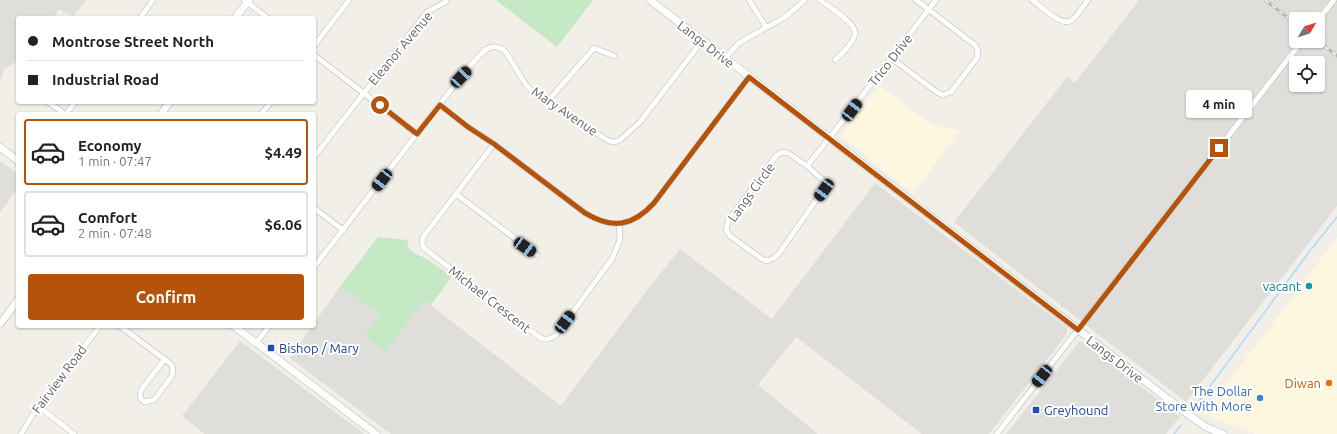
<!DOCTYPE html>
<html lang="en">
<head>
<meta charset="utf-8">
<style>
	:root { --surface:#fff; --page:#f6f6f6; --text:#222; --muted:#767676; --line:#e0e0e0; --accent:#b45309 }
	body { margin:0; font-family:Ubuntu,sans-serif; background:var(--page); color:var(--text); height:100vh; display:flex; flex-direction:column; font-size:15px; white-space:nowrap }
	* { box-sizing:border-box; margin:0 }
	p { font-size:13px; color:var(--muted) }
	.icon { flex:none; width:22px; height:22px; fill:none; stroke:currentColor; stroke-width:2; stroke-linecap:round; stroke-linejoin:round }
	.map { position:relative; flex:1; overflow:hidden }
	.drawer { position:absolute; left:16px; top:112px; width:300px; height:216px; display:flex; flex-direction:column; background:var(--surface); border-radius:4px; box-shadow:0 1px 3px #0004 }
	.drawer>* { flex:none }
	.banner { position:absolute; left:16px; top:16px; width:300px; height:88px; border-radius:4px; box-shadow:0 1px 3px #0004; display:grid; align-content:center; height:88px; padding:0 12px; background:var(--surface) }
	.needle { width:26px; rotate:51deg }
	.tools { position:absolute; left:1289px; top:12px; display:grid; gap:8px }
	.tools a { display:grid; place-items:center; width:36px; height:36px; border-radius:4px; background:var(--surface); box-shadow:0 1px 3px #0004; font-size:20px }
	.end { position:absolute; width:18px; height:18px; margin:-9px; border:5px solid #b45309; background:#fff; box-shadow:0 0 0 2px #fff }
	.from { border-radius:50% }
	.bubble { position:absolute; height:28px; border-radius:4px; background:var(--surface); box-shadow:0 1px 3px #0004; font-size:13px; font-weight:700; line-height:28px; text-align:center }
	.car { position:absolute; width:12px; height:24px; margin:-12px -6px; border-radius:5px; box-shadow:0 0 3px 1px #0007; background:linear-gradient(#222 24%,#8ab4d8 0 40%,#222 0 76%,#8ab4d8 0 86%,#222 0) }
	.banner b { display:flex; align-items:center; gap:14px; height:38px; font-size:15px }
	.banner b+b { border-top:1px solid var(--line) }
	.banner i { width:10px; height:10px; background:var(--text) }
	ul { padding:7px 0 0; list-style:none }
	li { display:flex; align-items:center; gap:12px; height:66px; margin:0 8px 6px; padding:0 4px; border:2px solid var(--line); border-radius:4px }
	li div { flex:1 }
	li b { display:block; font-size:15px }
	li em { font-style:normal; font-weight:700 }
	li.active { border-color:var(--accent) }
	li>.icon { width:36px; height:36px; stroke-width:1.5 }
	.cta { display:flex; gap:8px; margin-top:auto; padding:8px 12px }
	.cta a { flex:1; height:46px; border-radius:4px; background:var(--accent); color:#fff; font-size:16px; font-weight:700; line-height:46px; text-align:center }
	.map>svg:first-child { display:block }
	.commercial { fill:#fef7e0 }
	.industrial { fill:#e0deda; fill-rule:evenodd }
	.green { fill:#c5e8c5 }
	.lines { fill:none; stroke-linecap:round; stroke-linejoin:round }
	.stream { stroke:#aadaff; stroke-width:1.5 }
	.street-casing { stroke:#b5b8bc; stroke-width:6 }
	.secondary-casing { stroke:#b6babf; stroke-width:8 }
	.street { stroke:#fff; stroke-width:5 }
	.secondary { stroke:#fff; stroke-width:7 }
	.rail-casing { stroke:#b6b7b8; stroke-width:3 }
	.rail { stroke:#fff; stroke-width:1.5; stroke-dasharray:4.5; stroke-linecap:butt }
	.route { stroke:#b45309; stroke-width:5 }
	.culture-dot { fill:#0f9aa8; stroke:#fff; stroke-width:1.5 }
	.transit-dot { fill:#1a4fb4; stroke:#fff; stroke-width:1.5 }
	.food-dot { fill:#e8710a; stroke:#fff; stroke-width:1.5 }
	.shop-dot { fill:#3f7fe0; stroke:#fff; stroke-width:1.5 }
	.labels { text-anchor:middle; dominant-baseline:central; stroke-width:4; stroke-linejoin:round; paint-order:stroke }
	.street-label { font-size:13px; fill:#5f6368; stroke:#fff }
	.culture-label { font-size:13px; fill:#0d838f; stroke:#fff; text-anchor:end }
	.transit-label { font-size:13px; fill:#164399; stroke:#fff; text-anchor:start }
	.food-label { font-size:13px; fill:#c56008; stroke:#fff; text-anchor:end }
	.shop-label { font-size:13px; fill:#366cbe; stroke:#fff; text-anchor:end }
</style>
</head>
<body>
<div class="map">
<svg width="1337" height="434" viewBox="0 0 1337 434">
	<rect width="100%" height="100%" fill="#f1efe8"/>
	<g class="commercial">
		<path d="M879,85L932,125L959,131L913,194L841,136Z"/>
		<path d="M1337,237V434H1256L1203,414L1281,313Z"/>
	</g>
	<g class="industrial">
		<path d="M0,0H86L73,17L59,9L54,18H18V61L5,68L0,81Z"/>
		<path d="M1139,0H1337V206L1186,402L1077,318L954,222L1067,77L1075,83ZM1296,19H1318V41H1296ZM1296,63H1318V85H1296Z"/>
		<path d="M0,161L18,174V187L0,213Z"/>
		<path d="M875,183L1067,328V334L989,434H922L796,337L758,385L818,434H391L290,358L312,326H314V323L340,287L380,315L424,300L561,406L644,294L680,249L772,319Z"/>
		<path d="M240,341L364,434H205L182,416Z"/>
		<path d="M1080,341L1180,416L1166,434H1006Z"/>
	</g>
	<g class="green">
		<path d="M496,0H593L557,47Z"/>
		<path d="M378,237L407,240L409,249L414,253L423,257L452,276L431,305L424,300L385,352L365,335L380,315L340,287Z"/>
	</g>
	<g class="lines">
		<g class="stream">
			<path d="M1194,408L1309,252L1337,217"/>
			<path d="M1174,434L1181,425"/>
		</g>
		<defs>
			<g id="street">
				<path d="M244,0L268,18"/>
				<path d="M749,0L766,27"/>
				<path d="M820,0C828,6 856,23 855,33C855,41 841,55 835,60"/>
				<path d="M1032,0C1041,6 1062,28 1072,20C1078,15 1083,6 1088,0"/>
				<path d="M140,18L153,0"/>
				<path d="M1318,20L1334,0"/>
				<path d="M314,46L349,0"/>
				<path d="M314,55L417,134"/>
				<path d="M725,58L739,43L785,17L805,0"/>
				<path d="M891,58L938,93L943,95L951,92L977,58L978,50L975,45L916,0"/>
				<path d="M48,102L65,114"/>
				<path d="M547,102L594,48L614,56"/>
				<path d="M440,105L468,127L494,144L585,213C613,230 633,226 654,203L749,77"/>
				<path d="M66,114L75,102"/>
				<path d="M261,114L271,102"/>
				<path d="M494,144L423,237L422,243L424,248L539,337C546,341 550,339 556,335L612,259L620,240L619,224"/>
				<path d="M314,157L427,12L447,1"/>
				<path d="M807,166L788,153L782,152L776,156L728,221L726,230L730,236L762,259L767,261L774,258L780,252L826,186L824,181L807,166L834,132L936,0"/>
				<path d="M456,194L537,255"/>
				<path d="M314,208L343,230"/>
				<path d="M314,267L461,77C467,70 480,53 487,49C493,45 500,47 505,51L526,85L535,94L609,141L615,142L620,140L640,122L702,41"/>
				<path d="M120,326L172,365L173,370L172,376L154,400L145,402L141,399L140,395L141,390L164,360"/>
				<path d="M256,343L269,326"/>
				<path d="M38,406L74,434"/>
				<path d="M21,434L38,406L100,326"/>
				<path d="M997,434L1302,41"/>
			</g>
			<g id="secondary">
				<path d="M650,0L1185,412L1206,427L1223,434"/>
				<path d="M235,18L249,0"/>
				<path d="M161,114L170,102"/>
				<path d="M0,147L18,161"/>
				<path d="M0,324L18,300"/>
				<path d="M234,326L376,434"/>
			</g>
		</defs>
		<use href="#street" class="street-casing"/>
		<use href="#secondary" class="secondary-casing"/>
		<use href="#street" class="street"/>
		<use href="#secondary" class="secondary"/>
		<defs>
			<g id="rail">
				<path d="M1265,0L1296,24"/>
				<path d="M1318,41L1337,56"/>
			</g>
		</defs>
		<use href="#rail" class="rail-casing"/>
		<use href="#rail" class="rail"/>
	</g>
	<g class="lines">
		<path class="route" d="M380,105L417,134L440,105L468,127L494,144L585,213C613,230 633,226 654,203L749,77L1078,330L1219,148"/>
	</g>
	<circle class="culture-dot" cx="1309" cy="286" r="4"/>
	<g class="transit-dot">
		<rect x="267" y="344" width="8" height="8" rx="2"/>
		<rect x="1032" y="406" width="8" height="8" rx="2"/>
	</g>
	<circle class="food-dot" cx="1329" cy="383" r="4"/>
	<circle class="shop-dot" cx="1260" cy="398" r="4"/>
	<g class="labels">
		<g class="street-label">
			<text transform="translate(706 44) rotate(38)">Langs Drive</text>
			<text transform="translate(400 48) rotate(-50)">Eleanor Avenue</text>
			<text transform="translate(890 60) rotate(-52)">Trico Drive</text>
			<text transform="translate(565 111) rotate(34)">Mary Avenue</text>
			<text transform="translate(751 192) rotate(-54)">Langs Circle</text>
			<text transform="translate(490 299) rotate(38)">Michael Crescent</text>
			<text transform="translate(1115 359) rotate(38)">Langs Drive</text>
			<text transform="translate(59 379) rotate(-53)">Fairview Road</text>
		</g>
		<g class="culture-label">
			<text x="1301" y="286">vacant</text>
		</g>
		<g class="transit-label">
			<text x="279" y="348">Bishop / Mary</text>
			<text x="1044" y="410">Greyhound</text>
		</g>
		<g class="food-label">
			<text x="1321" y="383">Diwan</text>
		</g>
		<g class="shop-label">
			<text x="1252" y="391">The Dollar<tspan x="1252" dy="15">Store With More</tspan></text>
		</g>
	</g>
</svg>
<div class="tools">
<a><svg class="needle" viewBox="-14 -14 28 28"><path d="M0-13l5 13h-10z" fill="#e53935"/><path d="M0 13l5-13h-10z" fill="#767676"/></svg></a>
<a><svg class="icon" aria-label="locate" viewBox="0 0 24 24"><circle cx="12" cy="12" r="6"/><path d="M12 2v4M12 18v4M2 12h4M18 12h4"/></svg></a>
</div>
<i class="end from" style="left:380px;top:105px"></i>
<i class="end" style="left:1219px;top:148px"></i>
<div class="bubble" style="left:1186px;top:90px;width:66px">4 min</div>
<i class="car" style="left:461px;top:77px;rotate:43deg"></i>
<i class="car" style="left:852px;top:110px;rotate:37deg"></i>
<i class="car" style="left:382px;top:180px;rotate:218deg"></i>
<i class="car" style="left:824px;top:190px;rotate:216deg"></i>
<i class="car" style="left:525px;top:247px;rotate:125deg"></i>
<i class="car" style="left:565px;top:322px;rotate:37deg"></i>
<i class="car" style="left:1042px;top:376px;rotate:218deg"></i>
<div class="banner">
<b><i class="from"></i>Montrose Street North</b>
<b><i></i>Industrial Road</b>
</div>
<section class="drawer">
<ul>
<li class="active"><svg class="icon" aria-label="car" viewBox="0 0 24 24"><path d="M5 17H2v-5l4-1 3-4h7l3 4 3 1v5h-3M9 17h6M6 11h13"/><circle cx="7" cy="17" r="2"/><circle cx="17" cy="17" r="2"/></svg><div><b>Economy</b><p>1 min · 07:47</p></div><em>$4.49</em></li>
<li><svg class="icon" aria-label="car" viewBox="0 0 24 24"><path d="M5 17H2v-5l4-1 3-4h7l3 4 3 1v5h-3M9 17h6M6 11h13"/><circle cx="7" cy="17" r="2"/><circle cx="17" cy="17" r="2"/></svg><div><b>Comfort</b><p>2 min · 07:48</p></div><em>$6.06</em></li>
</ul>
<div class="cta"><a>Confirm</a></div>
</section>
</div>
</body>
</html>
